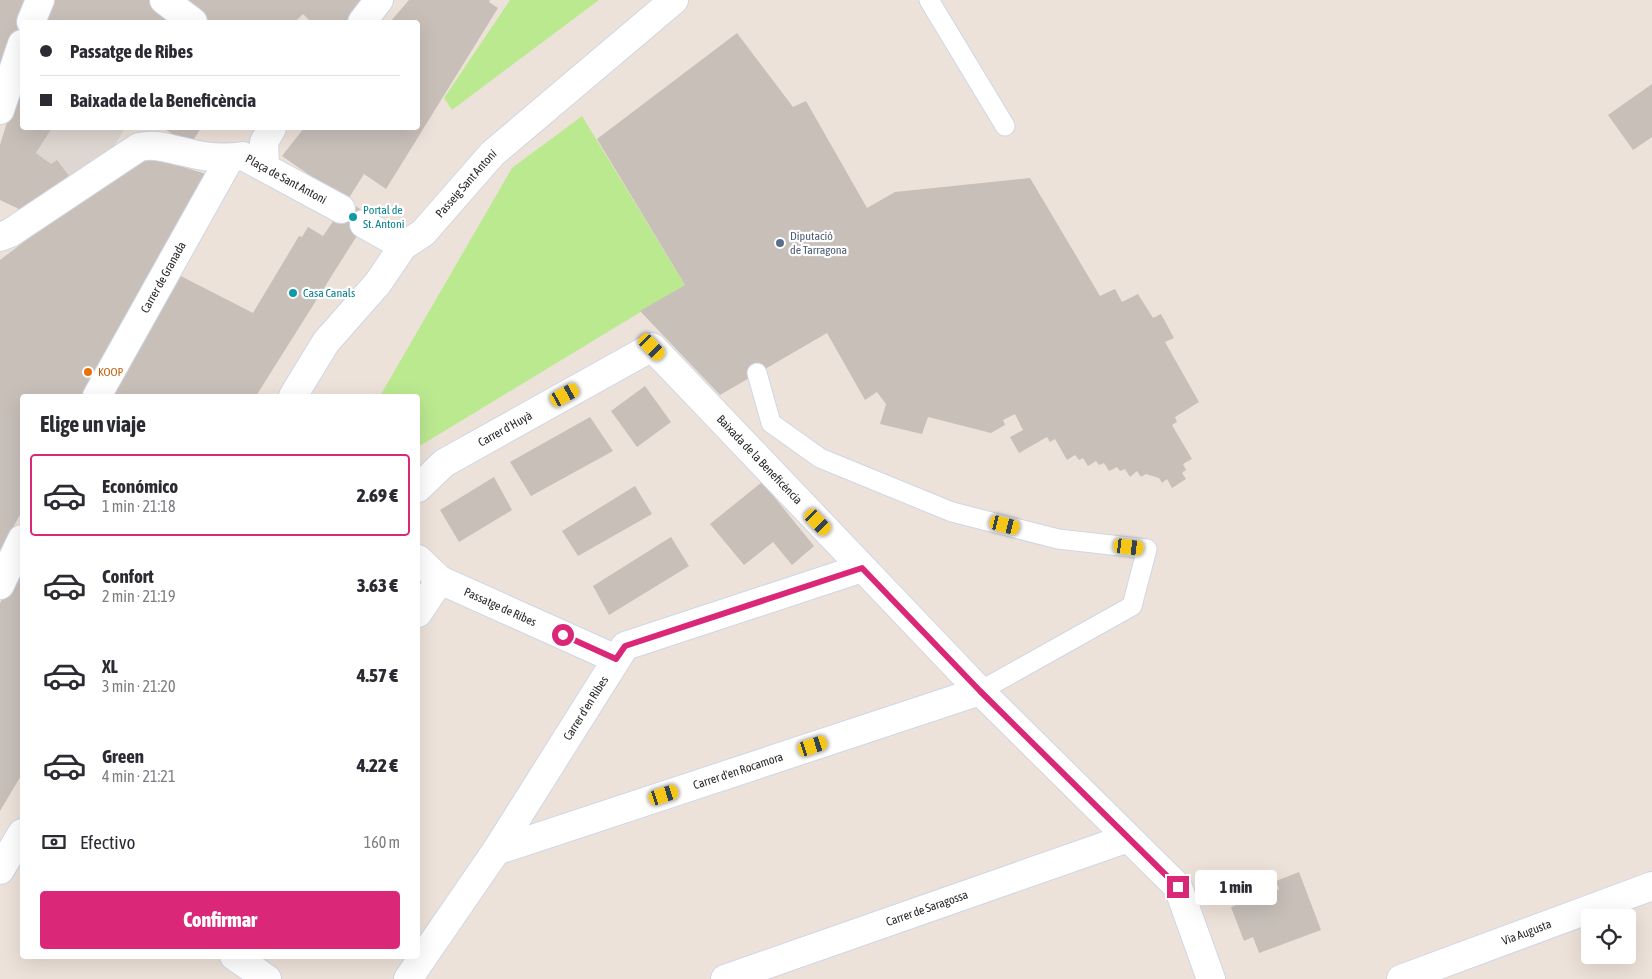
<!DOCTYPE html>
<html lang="es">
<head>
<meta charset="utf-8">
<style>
	:root { --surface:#fff; --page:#f2f2f3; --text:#2b2b33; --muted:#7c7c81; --line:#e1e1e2; --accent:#db2777 }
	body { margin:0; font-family:"Asap Condensed",sans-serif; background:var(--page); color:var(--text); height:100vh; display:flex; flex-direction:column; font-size:19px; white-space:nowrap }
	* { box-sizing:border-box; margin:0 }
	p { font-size:16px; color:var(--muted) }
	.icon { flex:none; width:28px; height:28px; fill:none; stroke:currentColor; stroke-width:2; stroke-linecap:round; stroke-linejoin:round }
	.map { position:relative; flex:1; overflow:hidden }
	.drawer { position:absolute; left:20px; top:394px; width:400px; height:565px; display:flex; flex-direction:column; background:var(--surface); border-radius:5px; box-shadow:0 5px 20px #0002 }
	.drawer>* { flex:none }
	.guide { position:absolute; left:20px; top:20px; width:400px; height:110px; border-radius:5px; box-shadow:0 5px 20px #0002; display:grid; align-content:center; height:110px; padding:0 20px; background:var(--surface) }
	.fabs { position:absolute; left:1581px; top:909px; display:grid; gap:10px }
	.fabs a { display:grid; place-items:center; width:55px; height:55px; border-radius:5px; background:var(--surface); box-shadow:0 5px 20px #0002; font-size:25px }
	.end { position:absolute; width:22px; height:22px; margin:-11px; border:6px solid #db2777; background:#fff; box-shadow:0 0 0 2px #fff }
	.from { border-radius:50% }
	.bubble { position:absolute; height:35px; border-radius:5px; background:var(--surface); box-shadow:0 5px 20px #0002; font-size:16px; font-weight:800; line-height:35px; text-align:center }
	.car { position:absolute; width:15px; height:30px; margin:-15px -8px; border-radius:6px; box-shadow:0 0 4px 1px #0007; background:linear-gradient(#f5c518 24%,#345 0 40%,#f5c518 0 76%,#345 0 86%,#f5c518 0) }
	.guide b { display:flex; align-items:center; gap:18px; height:48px; font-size:19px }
	.guide b+b { border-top:1px solid var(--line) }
	.guide i { width:12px; height:12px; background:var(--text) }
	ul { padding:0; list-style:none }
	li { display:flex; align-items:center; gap:15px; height:82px; margin:0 10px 8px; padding:0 10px; border:2px solid transparent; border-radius:5px }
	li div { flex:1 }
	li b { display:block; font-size:19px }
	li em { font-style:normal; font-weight:800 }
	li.selected { border-color:var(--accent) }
	li>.icon { width:45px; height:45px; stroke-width:1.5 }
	h2 { padding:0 20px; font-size:22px; line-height:60px }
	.pay { display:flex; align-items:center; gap:12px; height:55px; padding:0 20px; font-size:19px }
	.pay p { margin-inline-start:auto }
	.primary-button { display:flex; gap:10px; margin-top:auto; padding:10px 20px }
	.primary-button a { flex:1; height:58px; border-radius:5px; background:var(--accent); color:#fff; font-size:20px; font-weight:800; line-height:58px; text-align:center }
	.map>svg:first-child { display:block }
	.green { fill:#bbe990 }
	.plaza { fill:#ddd6d1 }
	.building { fill:#c8bfb9 }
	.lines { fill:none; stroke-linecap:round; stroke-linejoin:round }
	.lane-casing { stroke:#cfd6e4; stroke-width:21 }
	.street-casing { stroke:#cfd6e4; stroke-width:30 }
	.secondary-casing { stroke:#cfd6e4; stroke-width:30 }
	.lane { stroke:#fff; stroke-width:19 }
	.street { stroke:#fff; stroke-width:28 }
	.secondary { stroke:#fff; stroke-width:28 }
	.route { stroke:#db2777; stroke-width:6 }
	.culture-dot { fill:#0f9aa8; stroke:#fff; stroke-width:2 }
	.service-dot { fill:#5c6f8a; stroke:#fff; stroke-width:2 }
	.food-dot { fill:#e8710a; stroke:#fff; stroke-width:2 }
	.labels { text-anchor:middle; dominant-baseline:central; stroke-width:4.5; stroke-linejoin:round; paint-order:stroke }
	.street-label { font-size:12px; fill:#292929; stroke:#fff }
	.culture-label { font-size:12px; fill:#0d838f; stroke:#fff; text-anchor:start }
	.service-label { font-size:12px; fill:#4e5e75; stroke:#fff; text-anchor:start }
	.food-label { font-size:12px; fill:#c56008; stroke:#fff; text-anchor:start }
</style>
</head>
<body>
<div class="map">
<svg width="1652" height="979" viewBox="0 0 1652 979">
	<rect width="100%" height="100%" fill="#ede2d9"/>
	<g class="green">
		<path d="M510,0H599L452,110L444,98Z"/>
		<path d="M582,116L685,285L418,447V396H380L512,168Z"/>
	</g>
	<path class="plaza" d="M52,128H125L113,148L70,177L57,160L51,164L36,153Z"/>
	<g class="building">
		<path d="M0,0H30L0,71Z"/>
		<path d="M53,0H149L177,22H43Z"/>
		<path d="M186,0H367L346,22H311L303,14L295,22H208L182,3Z"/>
		<path d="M409,0H490L489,2L498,8L386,189L364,174L347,201L370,215L256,396H108L173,272L253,313L299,236L302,237L308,227L323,236L347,201L282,156L304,128H418V22H390Z"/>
		<path d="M737,33L793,107L806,101L867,208L895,192L1030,178L1100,296L1115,289L1122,302L1138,294L1153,318L1161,314L1174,338L1165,342L1199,402L1175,417L1177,422L1172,425L1192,459L1183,464L1186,470L1182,473L1186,479L1172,488L1167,479L1162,483L1159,478L1146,474L1141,477L1137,471L1130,477L1125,469L1120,471L1117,467L1109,471L1104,463L1099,465L1096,461L1088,466L1083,458L1079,460L1075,455L1067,460L1055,439L1050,442L1047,437L1019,453L1010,437L1023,430L1015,414L1003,420L1005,425L991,433L928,417L922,434L880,424L886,404L877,392L865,400L827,333L720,395L640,311L685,285L597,139Z"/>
		<path d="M22,73V128H52L36,153L51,164L57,160L70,177L23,211L0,200V145Z"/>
		<path d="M1652,84V137L1633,150L1608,115Z"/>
		<path d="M163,128H201L190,145Z"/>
		<path d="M140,154L213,176L88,396H22V511L0,551V260Z"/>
		<path d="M645,386L671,422L637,447L611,411Z"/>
		<path d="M590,417L613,451L531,496L510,462Z"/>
		<path d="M494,477L512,510L459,542L440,510Z"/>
		<path d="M762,482L814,546L792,565L773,542L744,565L710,524Z"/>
		<path d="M635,486L652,514L578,556L562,531Z"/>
		<path d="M671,537L689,566L609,615L593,586Z"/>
		<path d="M22,562V774L0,811V603Z"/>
		<path d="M1299,872L1321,930L1259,953L1253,937L1244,941L1231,907L1279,889L1276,881Z"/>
	</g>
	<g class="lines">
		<defs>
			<g id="lane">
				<path d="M929,0L1005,126"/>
				<path d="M757,373L771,423L820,458L952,512L1058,539L1147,549L1132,606L980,691"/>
			</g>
			<g id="street">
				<path d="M164,0L193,22"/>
				<path d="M31,22L40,0"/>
				<path d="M362,22L379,0"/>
				<path d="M0,110L22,44"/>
				<path d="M265,166L264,142L272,128"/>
				<path d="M364,224L403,246"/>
				<path id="s1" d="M0,237L10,233L139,147C155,143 169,149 185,152C203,157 224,159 243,156L341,209"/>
				<path id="s2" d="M97,396L230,158"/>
				<path id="s3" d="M293,396L326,342L378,283L403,246L423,233L492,154L674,0"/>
				<path id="s4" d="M418,488L444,463L652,347L980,691L1178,887L1211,979"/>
				<path d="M418,559L440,580L418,613"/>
				<path id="s5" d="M440,580L616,659"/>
				<path d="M0,585L22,539"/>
				<path id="s6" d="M496,851L980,691"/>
				<path d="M0,870L22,833"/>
				<path d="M234,956L267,979"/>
				<path id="s7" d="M408,979L496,851L625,646L862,568"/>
				<path id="s8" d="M725,979L1128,838"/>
			</g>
			<g id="secondary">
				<path id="s9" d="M1401,979L1652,886"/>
			</g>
		</defs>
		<use href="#lane" class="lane-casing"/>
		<use href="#street" class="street-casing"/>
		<use href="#secondary" class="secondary-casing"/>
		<use href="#lane" class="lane"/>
		<use href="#street" class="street"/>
		<use href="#secondary" class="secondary"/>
	</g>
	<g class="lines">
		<path class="route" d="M563,635L616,659L625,646L862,568L980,691L1178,887"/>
	</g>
	<g class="culture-dot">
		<circle cx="353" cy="217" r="5"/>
		<circle cx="293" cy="293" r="5"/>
	</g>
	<circle class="service-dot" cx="780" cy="243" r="5"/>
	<circle class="food-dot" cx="88" cy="372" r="5"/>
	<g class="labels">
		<g class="street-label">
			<text stroke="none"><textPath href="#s1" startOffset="320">Plaça de Sant Antoni</textPath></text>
			<text stroke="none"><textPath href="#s3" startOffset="276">Passeig Sant Antoni</textPath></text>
			<text stroke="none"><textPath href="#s2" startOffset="136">Carrer de Granada</textPath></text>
			<text stroke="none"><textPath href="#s4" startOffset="106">Carrer d'Huyà</textPath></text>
			<text stroke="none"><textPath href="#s4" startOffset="430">Baixada de la Beneficència</textPath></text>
			<text stroke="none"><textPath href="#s5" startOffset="66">Passatge de Ribes</textPath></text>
			<text stroke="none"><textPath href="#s7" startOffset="324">Carrer d'en Ribes</textPath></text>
			<text stroke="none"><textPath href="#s6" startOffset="255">Carrer d'en Rocamora</textPath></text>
			<text stroke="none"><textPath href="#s8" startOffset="214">Carrer de Saragossa</textPath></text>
			<text stroke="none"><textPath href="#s9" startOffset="134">Via Augusta</textPath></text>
		</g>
		<g class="culture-label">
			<text x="363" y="210">Portal de<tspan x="363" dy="14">St. Antoni</tspan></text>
			<text x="303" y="293">Casa Canals</text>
		</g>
		<g class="service-label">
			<text x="790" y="236">Diputació<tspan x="790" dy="14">de Tarragona</tspan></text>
		</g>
		<g class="food-label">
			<text x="98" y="372">KOOP</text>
		</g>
	</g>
</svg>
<div class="fabs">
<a><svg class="icon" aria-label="locate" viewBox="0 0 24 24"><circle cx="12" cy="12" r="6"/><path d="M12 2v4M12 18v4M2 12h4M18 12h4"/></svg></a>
</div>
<i class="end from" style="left:563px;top:635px"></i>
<i class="end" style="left:1178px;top:887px"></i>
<div class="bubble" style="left:1195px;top:870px;width:82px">1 min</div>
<i class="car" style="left:652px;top:347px;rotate:136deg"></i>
<i class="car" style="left:565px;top:395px;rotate:61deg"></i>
<i class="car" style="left:818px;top:522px;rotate:136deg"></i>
<i class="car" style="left:1005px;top:525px;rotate:104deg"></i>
<i class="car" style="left:1129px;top:547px;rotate:97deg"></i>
<i class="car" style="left:813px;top:746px;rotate:72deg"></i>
<i class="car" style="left:664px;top:795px;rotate:72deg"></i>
<div class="guide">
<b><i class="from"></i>Passatge de Ribes</b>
<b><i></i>Baixada de la Beneficència</b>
</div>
<section class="drawer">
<h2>Elige un viaje</h2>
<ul>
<li class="selected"><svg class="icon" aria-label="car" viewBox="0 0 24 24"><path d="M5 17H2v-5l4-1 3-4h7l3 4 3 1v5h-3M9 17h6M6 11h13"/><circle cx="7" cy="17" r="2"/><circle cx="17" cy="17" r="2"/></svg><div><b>Económico</b><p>1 min · 21:18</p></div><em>2.69 €</em></li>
<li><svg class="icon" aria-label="car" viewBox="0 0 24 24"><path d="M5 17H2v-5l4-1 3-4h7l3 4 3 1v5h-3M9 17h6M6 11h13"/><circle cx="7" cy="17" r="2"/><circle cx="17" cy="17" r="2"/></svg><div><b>Confort</b><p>2 min · 21:19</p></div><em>3.63 €</em></li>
<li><svg class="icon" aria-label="car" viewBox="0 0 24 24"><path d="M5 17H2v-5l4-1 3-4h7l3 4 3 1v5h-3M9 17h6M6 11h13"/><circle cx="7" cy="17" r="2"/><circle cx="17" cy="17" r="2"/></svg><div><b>XL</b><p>3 min · 21:20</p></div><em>4.57 €</em></li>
<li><svg class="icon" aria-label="car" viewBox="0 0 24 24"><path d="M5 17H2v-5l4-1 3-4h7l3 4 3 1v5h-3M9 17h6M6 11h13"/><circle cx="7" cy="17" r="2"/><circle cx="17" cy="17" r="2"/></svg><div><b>Green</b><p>4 min · 21:21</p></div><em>4.22 €</em></li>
</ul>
<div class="pay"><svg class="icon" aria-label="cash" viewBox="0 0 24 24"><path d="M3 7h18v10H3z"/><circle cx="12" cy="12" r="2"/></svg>Efectivo<p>160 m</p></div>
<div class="primary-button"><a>Confirmar</a></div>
</section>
</div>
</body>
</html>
